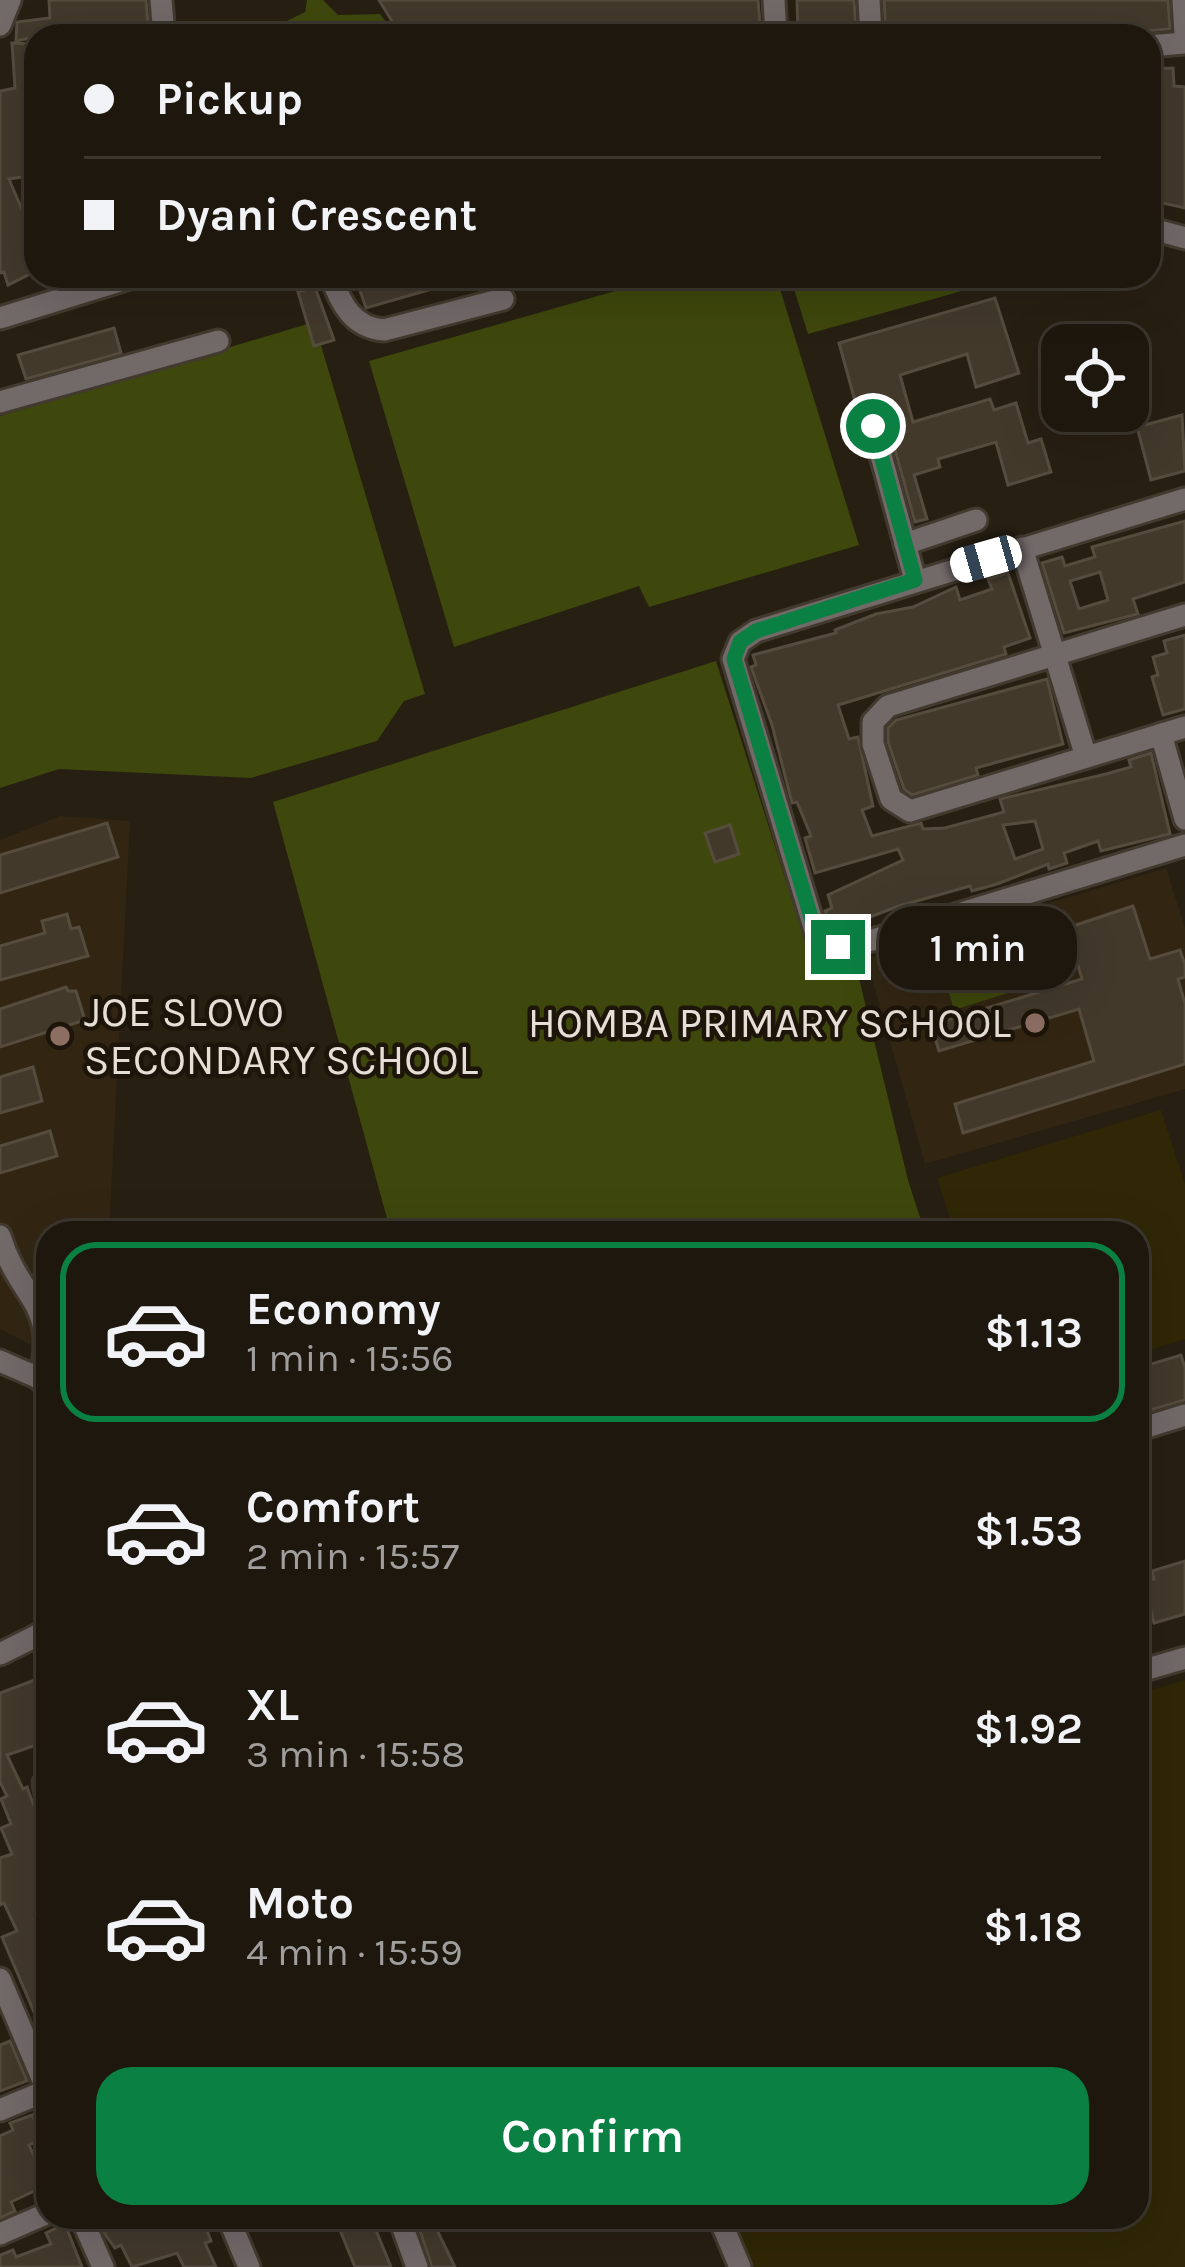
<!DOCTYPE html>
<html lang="en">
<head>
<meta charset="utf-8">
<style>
	:root { --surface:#1d170e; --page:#2a241c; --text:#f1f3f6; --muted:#a09f9e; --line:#3b362e; --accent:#0b8043 }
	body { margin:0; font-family:Karla,sans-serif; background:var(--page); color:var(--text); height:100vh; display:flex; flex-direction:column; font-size:45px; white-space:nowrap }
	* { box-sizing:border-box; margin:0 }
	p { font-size:39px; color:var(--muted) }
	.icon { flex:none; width:66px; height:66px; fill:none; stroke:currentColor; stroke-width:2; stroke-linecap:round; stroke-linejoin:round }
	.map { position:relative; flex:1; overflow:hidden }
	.details { position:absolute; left:36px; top:1221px; width:1113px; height:1008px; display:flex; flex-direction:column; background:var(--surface); border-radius:36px; box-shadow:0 12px 48px #0002,0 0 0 3px var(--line) }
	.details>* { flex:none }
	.top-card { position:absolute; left:24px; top:24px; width:1137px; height:264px; border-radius:36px; box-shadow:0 12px 48px #0002,0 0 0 3px var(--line); display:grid; align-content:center; height:264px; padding:0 60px; background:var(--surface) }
	.controls { position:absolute; left:1041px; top:324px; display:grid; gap:24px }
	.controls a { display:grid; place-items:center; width:108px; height:108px; border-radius:24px; background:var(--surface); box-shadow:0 12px 48px #0002,0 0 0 3px var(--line); font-size:60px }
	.end { position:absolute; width:54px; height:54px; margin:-27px; border:15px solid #0b8043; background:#fff; box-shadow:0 0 0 6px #fff }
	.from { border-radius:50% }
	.bubble { position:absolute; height:84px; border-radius:36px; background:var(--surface); box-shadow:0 12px 48px #0002,0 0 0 3px var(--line); font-size:39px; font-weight:600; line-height:84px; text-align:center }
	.car { position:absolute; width:36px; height:72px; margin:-36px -18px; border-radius:15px; box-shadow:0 0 9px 3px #0007; background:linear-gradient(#fff 24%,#345 0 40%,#fff 0 76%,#345 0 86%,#fff 0) }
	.top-card b { display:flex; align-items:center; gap:42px; height:114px; font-size:45px }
	.top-card b+b { border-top:3px solid var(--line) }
	.top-card i { width:30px; height:30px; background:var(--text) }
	ul { padding:21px 0 0; list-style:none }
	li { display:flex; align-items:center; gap:36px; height:180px; margin:0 24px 18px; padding:0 36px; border:6px solid transparent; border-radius:36px }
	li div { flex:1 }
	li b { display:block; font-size:45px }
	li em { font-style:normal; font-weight:600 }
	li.active { border-color:var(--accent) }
	li>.icon { width:108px; height:108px; stroke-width:1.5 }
	.primary-button { display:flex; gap:24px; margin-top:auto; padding:24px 60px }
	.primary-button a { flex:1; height:138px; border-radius:36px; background:var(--accent); color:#fff; font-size:48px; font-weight:600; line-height:138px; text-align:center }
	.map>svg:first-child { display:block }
	.built { fill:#322613 }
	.green { fill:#3e470c }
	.sand { fill:#2f2705 }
	.building { fill:#42392b; stroke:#564c3e; stroke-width:3; fill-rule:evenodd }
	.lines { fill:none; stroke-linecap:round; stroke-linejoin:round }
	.minor-casing { stroke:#423a2e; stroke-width:27 }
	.minor { stroke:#726969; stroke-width:21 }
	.route { stroke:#0b8043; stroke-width:15 }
	.education-dot { fill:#8d6e63; stroke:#1d1509; stroke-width:4.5 }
	.labels { text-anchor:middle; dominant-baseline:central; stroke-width:9; stroke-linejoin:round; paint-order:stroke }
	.poi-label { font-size:42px; fill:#e5dfd7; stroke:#1d1509; text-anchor:start }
</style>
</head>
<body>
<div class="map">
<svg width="1185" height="2267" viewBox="0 0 1185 2267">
	<rect width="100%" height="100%" fill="#271f12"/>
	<g class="built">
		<path d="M60,816L130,821L109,1233H48V1354L0,1329V840Z"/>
		<path d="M1166,868L1185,928V1089L925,1164L866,958Z"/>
	</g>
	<g class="green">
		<path d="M307,0H323L338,15L380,14L397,36H267L275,27L305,12Z"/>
		<path d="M668,276H776L859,545L649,607L639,586L454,647L369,361Z"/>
		<path d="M790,276H992L994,282L808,334Z"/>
		<path d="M314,322L425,694L404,701L377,741L251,778L59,769L0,788V416Z"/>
		<path d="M716,661L808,950L826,962H855L908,1180L925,1233H391L273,802Z"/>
		<path d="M1030,926L1046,981L954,1010L938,954Z"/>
	</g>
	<g class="sand">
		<path d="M1161,1110L1185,1184V1339L1137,1354V1233H955L937,1178Z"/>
		<path d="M1185,1680V2267H750L728,2217H1137V1694Z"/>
	</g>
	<g class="building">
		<path d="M49,0H146L149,34H50L16,41L17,22L50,18Z"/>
		<path d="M379,0H758L760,25H754V36H401Z"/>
		<path d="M797,0H854L856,32H849V36L798,34Z"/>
		<path d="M884,0H1168L1170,29L1121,33L1079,31L1074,36H886Z"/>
		<path d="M12,43L29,44V81H36V175L9,179L23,212L36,208V271L8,285L4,272L0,273V91L15,88Z"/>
		<path d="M1173,68L1174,86L1185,87V208L1153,201L1155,194L1149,193V69Z"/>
		<path d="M380,276H463V280L366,308L357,282Z"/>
		<path d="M315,287L334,340L314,346L298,292Z"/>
		<path d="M995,298L1019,373L976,387L967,354L900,375L913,422L990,399L994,410L1016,403L1028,443L1041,439L1051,472L1008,485L996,442L938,459L940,467L914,475L927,519L915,522L887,421L876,411L860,419L839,343Z"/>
		<path d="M114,328L121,353L26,379L18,355Z"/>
		<path d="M1182,415L1185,471L1151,480L1137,427Z"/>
		<path d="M1185,521V582L1133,599L1138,614L1064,633L1042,563L1062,557L1065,566L1095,557L1092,547ZM1100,572L1108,600L1079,609L1070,581Z"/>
		<path d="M1008,573L1030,638L1004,647L1006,654L838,705L849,739L858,737L873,806L862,810L872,836L921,823L923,829L945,828L1004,812L1000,799L1106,774L1131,767L1129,760L1151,753L1170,834L1101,851L1098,841L1064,853L1067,863L1049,869L1048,864L997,884L972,891L970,886L899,906L867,918L869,925L863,927L852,929L850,922L832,928L825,911L832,908L828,895L903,860L898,849L815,873L805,838L811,836L797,802L792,803L772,725L751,667L756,665L753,655L836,633L835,630L876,614L913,607L956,587L960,600L992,589L988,579ZM1035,821L1043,849L1015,859L1003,825Z"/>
		<path d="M1185,635V709L1163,715L1152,677L1158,675L1153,657L1167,653L1164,641Z"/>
		<path d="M1047,679L1063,744L976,768L978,775L912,795L904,789L888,742V728L896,720Z"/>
		<path d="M107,823L118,857L0,893V855Z"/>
		<path d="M730,825L739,854L715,862L705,833Z"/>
		<path d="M1133,906L1150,959L1180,950L1185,965V977L1178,979L1185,1004V1064L963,1133L955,1104L1094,1061L1079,1009L939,1051L931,1025L1082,979L1067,928Z"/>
		<path d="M67,914L71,929L79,927L88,956L0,980V946L45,933L42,921Z"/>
		<path d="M66,987L68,991H76L85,1020L0,1047V1009Z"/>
		<path d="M33,1067L42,1101L0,1113V1077Z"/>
		<path d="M50,1131L57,1156L0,1173V1146Z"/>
		<path d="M1181,1355L1185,1368V1400L1147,1411L1137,1386L1142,1380L1138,1368Z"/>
		<path d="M1185,1561V1614L1154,1623L1144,1582L1154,1579L1152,1571Z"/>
		<path d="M48,1675V1741L7,1755L23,1789L27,1787L48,1845V1914L34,1920L45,1948L48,1947V2045L2,1937L17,1931L4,1903L0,1905V1858L12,1854L1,1828L11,1824L1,1799L7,1796L0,1782V1693Z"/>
		<path d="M10,2041L27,2081L0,2091V2045Z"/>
		<path d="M32,2115L35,2121L48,2116V2162L33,2143L29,2145L47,2185L11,2202L15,2211L0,2218V2136L13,2130L10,2123Z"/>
		<path d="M97,2217H202L211,2241L205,2243L216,2267H184L177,2253L132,2267L121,2245L115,2248L106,2236Z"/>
		<path d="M427,2217H465L437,2230L455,2267H432L417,2222Z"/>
		<path d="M371,2218L391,2267H355L340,2230Z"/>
		<path d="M65,2224L82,2267H0V2255L13,2250L16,2257L51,2244L46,2233Z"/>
	</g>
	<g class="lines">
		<defs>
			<g id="minor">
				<path d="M161,0L164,36"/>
				<path d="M774,0L776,36"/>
				<path d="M869,0L871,36"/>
				<path d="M1183,0L1185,34"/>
				<path d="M0,25L10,0"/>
				<path d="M1149,46L1185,43"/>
				<path d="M1149,228L1185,238"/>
				<path d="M331,276C340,303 353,328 384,330L503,299"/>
				<path d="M0,318L136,276"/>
				<path d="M0,402L218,341"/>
				<path d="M873,426L915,580"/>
				<path d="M1185,499L756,631L740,642L733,659L816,934C834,951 850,945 873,940L1185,845"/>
				<path d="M905,544L976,520"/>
				<path d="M1022,548L1086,757"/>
				<path d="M1185,615L888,706L873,722V744L891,799L910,811L1185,727"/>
				<path d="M1161,734L1185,819"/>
				<path d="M0,1236C20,1302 59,1301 40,1380"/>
				<path d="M0,1361L48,1382"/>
				<path d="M1137,1430L1185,1415"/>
				<path d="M0,1654L48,1630"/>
				<path d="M1137,1672L1185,1658"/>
				<path d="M48,1776L44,1783L48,1805"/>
				<path d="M0,1979L47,2090"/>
				<path d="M0,2110L48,2090"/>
				<path d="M81,2217L103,2267"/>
				<path d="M228,2217L249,2267"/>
				<path d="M399,2217L417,2267"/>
				<path d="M719,2217L740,2267"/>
				<path d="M0,2234L48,2213"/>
			</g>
		</defs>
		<use href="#minor" class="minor-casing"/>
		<use href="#minor" class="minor"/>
	</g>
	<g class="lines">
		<path class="route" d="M838,947L816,934L734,659L740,642L756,631L915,580L873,426"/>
	</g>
	<g class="education-dot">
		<circle cx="1035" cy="1023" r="12"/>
		<circle cx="60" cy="1036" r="12"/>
	</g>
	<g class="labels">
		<g class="poi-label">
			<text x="84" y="1012">JOE SLOVO<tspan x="84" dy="48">SECONDARY SCHOOL</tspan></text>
			<text x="1011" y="1023" text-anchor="end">HOMBA PRIMARY SCHOOL</text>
		</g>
	</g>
</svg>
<div class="controls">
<a><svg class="icon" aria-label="locate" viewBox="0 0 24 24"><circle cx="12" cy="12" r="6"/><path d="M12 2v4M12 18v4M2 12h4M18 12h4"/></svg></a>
</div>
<i class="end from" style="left:873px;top:426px"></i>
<i class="end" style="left:838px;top:947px"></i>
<div class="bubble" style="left:879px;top:906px;width:198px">1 min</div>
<i class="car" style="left:986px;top:559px;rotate:254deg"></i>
<div class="top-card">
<b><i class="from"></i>Pickup</b>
<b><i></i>Dyani Crescent</b>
</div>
<section class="details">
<ul>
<li class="active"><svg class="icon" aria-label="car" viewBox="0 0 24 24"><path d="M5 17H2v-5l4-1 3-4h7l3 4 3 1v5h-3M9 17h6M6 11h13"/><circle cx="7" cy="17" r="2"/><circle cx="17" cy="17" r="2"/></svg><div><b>Economy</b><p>1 min · 15:56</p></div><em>$1.13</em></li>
<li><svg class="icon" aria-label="car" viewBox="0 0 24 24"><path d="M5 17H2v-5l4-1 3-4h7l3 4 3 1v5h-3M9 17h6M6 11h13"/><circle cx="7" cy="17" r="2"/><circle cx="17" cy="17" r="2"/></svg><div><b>Comfort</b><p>2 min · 15:57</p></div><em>$1.53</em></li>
<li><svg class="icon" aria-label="car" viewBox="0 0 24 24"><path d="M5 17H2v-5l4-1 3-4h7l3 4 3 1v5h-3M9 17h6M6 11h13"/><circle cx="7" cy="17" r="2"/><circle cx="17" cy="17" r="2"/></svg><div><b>XL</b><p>3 min · 15:58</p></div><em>$1.92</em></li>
<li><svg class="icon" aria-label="car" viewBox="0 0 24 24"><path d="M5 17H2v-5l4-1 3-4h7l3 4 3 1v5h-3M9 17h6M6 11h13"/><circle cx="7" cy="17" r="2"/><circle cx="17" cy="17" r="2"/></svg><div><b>Moto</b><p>4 min · 15:59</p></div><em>$1.18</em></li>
</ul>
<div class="primary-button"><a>Confirm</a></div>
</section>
</div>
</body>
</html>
